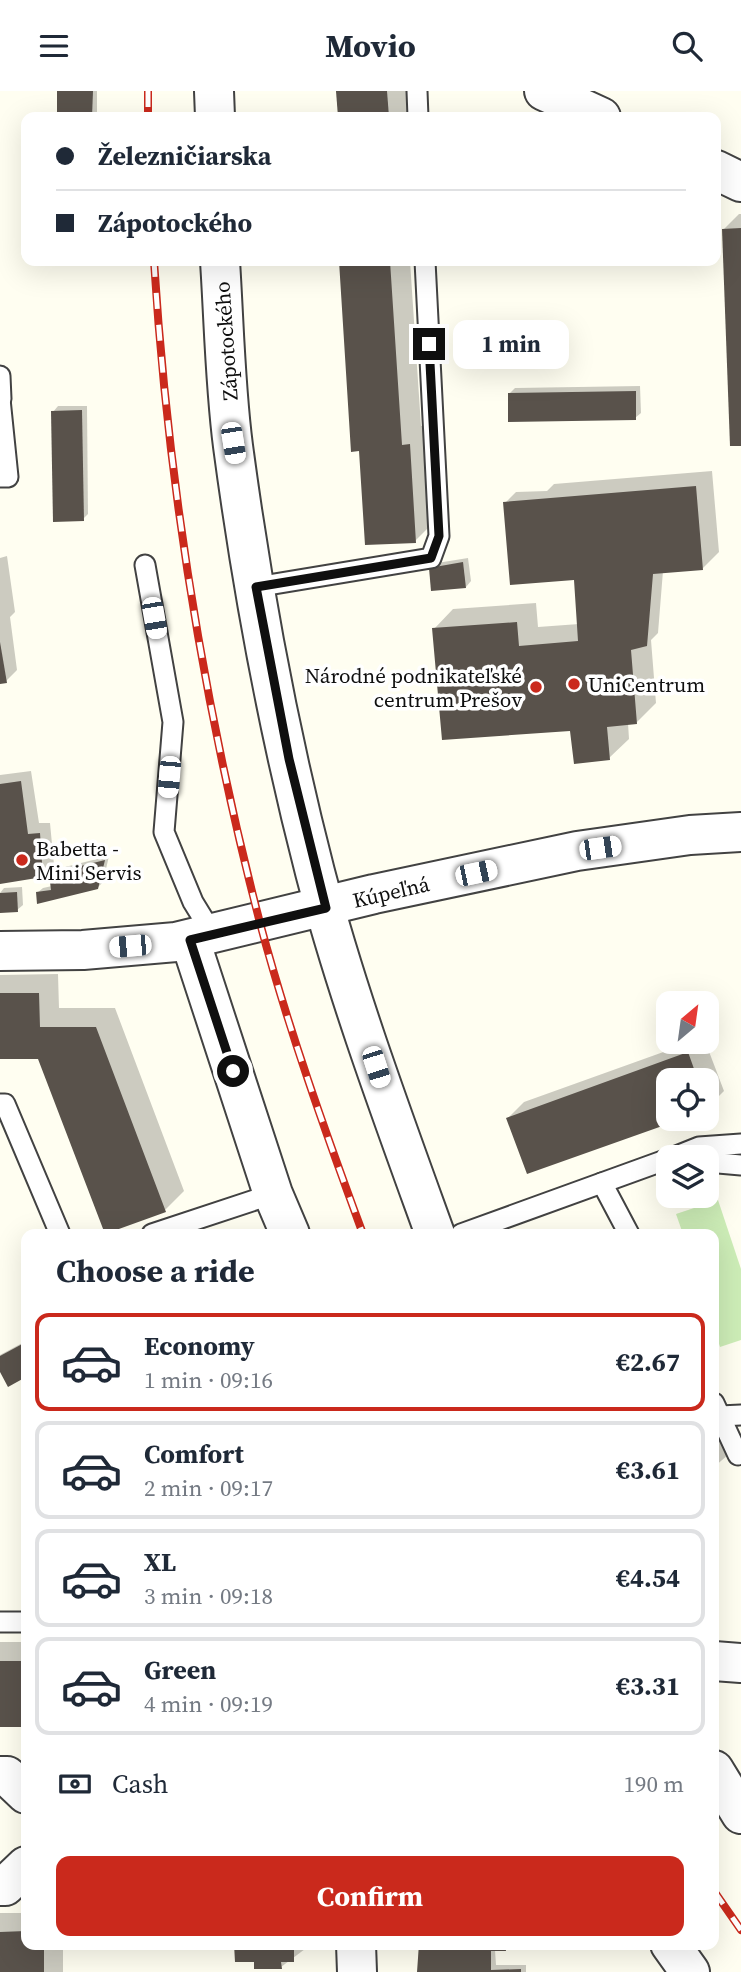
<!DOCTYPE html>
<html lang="en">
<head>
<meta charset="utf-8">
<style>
	:root { --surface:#fff; --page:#f2f2f3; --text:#1f2937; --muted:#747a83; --line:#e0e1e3; --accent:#ca291c }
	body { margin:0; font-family:"Source Serif 4",serif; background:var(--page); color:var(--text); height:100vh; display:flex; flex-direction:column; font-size:26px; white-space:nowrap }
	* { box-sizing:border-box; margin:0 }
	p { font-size:23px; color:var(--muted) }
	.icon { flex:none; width:38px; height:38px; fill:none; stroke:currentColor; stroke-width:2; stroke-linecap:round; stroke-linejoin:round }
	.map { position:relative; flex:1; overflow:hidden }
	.details { position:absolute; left:21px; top:1138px; width:698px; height:721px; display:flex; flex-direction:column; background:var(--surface); border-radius:14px; box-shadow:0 7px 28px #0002 }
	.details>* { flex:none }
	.top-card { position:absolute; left:21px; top:21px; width:700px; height:154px; border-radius:14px; box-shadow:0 7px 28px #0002; display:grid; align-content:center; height:154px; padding:0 35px; background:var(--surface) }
	.needle { width:46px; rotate:29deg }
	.fabs { position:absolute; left:656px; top:900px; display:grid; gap:14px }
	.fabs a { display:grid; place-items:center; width:63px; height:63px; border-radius:14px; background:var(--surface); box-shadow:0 7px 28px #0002; font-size:35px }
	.end { position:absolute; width:32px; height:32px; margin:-16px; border:9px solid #0f0f0f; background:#fff; box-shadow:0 0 0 4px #fff }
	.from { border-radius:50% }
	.bubble { position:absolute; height:49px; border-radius:14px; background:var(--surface); box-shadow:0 7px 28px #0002; font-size:23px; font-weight:700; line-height:49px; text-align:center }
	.car { position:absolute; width:21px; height:42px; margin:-21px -10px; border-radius:9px; box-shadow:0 0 5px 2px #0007; background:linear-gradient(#fff 24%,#345 0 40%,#fff 0 76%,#345 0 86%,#fff 0) }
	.top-card b { display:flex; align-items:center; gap:24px; height:66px; font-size:26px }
	.top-card b+b { border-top:2px solid var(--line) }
	.top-card i { width:18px; height:18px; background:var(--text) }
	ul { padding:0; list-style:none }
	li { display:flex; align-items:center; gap:21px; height:98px; margin:0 14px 10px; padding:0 21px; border:4px solid var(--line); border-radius:14px }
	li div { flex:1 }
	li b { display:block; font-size:26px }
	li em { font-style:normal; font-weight:700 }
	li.selected { border-color:var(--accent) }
	li>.icon { width:63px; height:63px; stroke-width:1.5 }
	h2 { padding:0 35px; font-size:32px; line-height:84px }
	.pay { display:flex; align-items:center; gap:18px; height:77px; padding:0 35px; font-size:26px }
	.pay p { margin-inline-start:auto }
	.primary-button { display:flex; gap:14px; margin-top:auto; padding:14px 35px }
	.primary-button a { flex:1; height:80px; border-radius:14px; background:var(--accent); color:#fff; font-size:28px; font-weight:700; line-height:80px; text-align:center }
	header { display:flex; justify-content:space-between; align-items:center; height:91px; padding:0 35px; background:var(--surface); font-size:32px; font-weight:700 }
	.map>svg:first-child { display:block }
	.green { fill:#cdedb7 }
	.shadow { fill:#0003 }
	.building { fill:#59524b }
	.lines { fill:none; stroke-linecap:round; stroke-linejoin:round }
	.lane-casing { stroke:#424242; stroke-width:23 }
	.street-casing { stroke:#424242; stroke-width:42 }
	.lane { stroke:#fff; stroke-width:19 }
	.street { stroke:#fff; stroke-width:38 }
	.rail-casing { stroke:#ca291c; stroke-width:8 }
	.rail { stroke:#fff; stroke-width:5; stroke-dasharray:16; stroke-linecap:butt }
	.route { stroke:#0f0f0f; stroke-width:9 }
	.poi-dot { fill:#ca291c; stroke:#fff; stroke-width:2.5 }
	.labels { text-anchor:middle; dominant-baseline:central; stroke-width:7; stroke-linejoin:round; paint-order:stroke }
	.street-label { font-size:21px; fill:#0f0f0f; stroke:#fff }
	.poi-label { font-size:21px; fill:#0f0f0f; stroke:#fff; text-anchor:start }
</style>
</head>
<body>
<header><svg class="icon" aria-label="menu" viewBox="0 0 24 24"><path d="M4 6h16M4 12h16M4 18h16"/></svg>Movio<svg class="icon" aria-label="search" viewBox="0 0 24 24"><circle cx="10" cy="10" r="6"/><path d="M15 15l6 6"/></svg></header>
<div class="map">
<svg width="741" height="1881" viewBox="0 0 741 1881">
	<rect width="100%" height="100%" fill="#fffef1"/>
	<path class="green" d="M718,1109L741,1178V1249L720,1256L714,1237V1143H683L676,1123Z"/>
	<g class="shadow">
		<rect x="59" y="0" width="38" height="26"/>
		<path d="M338,0H407L409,26H340Z"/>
		<path d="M739,123H741V353L723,139Z"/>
		<path d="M340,170H410L421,335L429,334L435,430L415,450L361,358L353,359Z"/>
		<path d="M640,295L641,322L635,327L510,302L515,297Z"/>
		<path d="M58,315H87L88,423L83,428L53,321Z"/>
		<path d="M712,380L719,461L703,477L663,480L658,542L651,549L656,612L636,632H628L629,648L609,667L434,538L453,518L536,512L538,536L579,533L575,490L505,412L516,401L547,400L554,393Z"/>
		<path d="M7,465L15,521L10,526L17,579L6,590L0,591V467Z"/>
		<path d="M468,467L471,490L466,496L431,478L437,472Z"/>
		<path d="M31,680L39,732H50L54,774L43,785L0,790V684Z"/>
		<path d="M109,765L103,791L97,797L37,802L43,797L52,795L51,783L57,778Z"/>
		<path d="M22,796L23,814L17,819L0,820V802L4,797Z"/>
		<path d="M58,883L59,917H115L184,1100L165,1119L39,966H0V884Z"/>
		<path d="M694,950H705L724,1000L707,1017V989H668V1027H677L528,1081L508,1027L524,1011Z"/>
		<path d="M26,1250V1284L8,1293L0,1278V1264Z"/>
		<path d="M714,1311L736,1357L714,1376Z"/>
		<rect x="0" y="1551" width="26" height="83"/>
		<path d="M0,1822H26V1853H63V1881H0Z"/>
		<path d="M236,1853H305V1858L281,1876L255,1869Z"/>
		<path d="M419,1853H510L505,1858L495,1859L496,1874H526V1881H418Z"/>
	</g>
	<g class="building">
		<path d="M57,0H93L92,26H57Z"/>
		<path d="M336,0H387L389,26H338Z"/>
		<path d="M741,137V355H730L722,138Z"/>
		<path d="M339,170H390L402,354L410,353L416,452L365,454L359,360L351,361Z"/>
		<path d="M636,300V329L508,331V302Z"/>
		<path d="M82,319L84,430L53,431L51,320Z"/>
		<path d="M696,395L703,479L653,483L647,555L631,559L637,633L607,636L610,669L574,673L570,640L442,649L432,537L517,531L519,555L578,550L574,489L510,494L503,411Z"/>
		<path d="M463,471L466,497L431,500L429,477Z"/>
		<path d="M0,551L7,592L0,593Z"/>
		<path d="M21,690L28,743L40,742L43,786L0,793V693Z"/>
		<path d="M105,769L98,798L37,813L36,801L51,799L49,783Z"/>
		<path d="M17,801L18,821L0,822V802Z"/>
		<path d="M0,902H39L40,936H96L166,1121L105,1143L38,968H0Z"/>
		<path d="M688,961L698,989H668V1027L682,1028L527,1083L506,1027Z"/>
		<path d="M26,1251V1286L8,1296L0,1281V1265Z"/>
		<path d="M21,1321H26V1345H22Z"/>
		<rect x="0" y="1570" width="26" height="66"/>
		<path d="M26,1840V1853H44V1881H0V1841Z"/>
		<path d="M234,1853H294V1871H281L282,1878H254V1871H235Z"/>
		<path d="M419,1853H505L506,1860H491V1879L521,1878V1881H417Z"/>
	</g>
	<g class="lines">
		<defs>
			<g id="lane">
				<path d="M417,0L418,26"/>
				<path d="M0,285L1,308"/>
				<path d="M0,308L8,386H0"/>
				<path d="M145,474L173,631L164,741L193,811L212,842"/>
				<path d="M256,496L431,467L439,445L425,170"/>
				<path d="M0,1013H5L60,1143"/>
				<path d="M674,1066L699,1056L741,1053"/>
				<path d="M707,1071L741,1074"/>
				<path d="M602,1092L629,1143"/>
				<path d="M152,1143L273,1103"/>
				<path d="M461,1143L668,1068"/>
				<path d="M714,1312L720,1325L741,1324"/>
				<path d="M720,1325L738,1364"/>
				<path d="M0,1531H26"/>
			</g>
			<g id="street">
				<path d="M214,0L215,26"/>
				<path d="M544,0L601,26"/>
				<path d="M716,79L741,91"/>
				<path d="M220,170C224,231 225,294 233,355C252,497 279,642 315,781C347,903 392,1024 435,1143"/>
				<path d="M190,849L273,1103L290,1143"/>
				<path d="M0,860L83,859L176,851L374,803L577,760L690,744L741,741"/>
				<path d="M714,1570L741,1572"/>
				<path d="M714,1679L741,1723"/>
				<path d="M0,1685H7L26,1703"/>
				<path d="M0,1795H5L26,1775"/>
				<path d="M356,1853L357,1881"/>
				<path d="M670,1853L690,1881"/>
			</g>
		</defs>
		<use href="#lane" class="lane-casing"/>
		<use href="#street" class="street-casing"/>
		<use href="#lane" class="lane"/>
		<use href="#street" class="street"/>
		<defs>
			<g id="rail">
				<path d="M148,0V26"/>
				<path d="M154,170C168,392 204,616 260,832C288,937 325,1040 363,1143"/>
				<path d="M714,1800L741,1839"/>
			</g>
		</defs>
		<use href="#rail" class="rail-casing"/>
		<use href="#rail" class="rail"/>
	</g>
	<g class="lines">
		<path class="route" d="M233,980L190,849L326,817L289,668L256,496L431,467L439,445L429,253"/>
	</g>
	<g class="poi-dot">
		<circle cx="574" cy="593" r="7"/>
		<circle cx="536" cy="596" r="7"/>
		<circle cx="22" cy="769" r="7"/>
	</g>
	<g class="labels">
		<g class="street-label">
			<text transform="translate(226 250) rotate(-94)">Zápotockého</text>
			<text transform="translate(391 801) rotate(-13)">Kúpeľná</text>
		</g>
		<g class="poi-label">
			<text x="522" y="584" text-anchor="end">Národné podnikateľské<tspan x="522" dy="24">centrum Prešov</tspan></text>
			<text x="588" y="593">UniCentrum</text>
			<text x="36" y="757">Babetta -<tspan x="36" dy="24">Mini Servis</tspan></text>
		</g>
	</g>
</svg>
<div class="fabs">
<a><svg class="needle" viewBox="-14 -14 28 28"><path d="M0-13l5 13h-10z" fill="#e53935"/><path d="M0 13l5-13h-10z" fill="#747a83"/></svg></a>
<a><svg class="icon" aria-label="locate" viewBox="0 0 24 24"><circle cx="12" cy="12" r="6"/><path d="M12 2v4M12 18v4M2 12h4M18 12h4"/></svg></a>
<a><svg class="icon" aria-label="layers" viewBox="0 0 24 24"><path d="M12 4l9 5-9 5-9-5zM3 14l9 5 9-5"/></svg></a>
</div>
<i class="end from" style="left:233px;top:980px"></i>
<i class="end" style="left:429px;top:253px"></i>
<div class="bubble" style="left:453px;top:229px;width:116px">1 min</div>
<i class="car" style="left:233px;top:352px;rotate:171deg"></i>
<i class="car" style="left:154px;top:527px;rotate:170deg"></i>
<i class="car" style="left:169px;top:686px;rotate:185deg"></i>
<i class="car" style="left:600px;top:757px;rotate:82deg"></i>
<i class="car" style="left:476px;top:782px;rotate:78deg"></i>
<i class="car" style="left:130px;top:855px;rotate:265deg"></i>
<i class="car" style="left:376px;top:976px;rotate:162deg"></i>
<div class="top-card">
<b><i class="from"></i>Železničiarska</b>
<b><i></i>Zápotockého</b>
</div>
<section class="details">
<h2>Choose a ride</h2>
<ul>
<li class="selected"><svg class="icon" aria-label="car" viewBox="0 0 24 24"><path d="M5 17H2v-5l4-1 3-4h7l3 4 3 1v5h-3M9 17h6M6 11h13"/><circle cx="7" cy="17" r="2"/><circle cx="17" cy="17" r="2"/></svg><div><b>Economy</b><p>1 min · 09:16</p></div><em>€2.67</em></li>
<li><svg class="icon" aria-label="car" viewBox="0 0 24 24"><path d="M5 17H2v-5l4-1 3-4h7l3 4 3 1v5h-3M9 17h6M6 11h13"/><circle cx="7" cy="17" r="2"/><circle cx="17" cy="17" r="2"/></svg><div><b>Comfort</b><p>2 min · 09:17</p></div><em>€3.61</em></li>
<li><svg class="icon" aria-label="car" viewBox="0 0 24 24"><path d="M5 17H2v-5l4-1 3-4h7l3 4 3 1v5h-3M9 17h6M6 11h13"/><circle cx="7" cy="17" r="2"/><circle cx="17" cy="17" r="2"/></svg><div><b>XL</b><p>3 min · 09:18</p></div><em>€4.54</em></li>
<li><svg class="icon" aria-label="car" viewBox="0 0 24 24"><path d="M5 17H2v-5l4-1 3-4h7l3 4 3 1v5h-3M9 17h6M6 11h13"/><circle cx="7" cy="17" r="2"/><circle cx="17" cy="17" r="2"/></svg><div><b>Green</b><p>4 min · 09:19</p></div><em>€3.31</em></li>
</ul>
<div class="pay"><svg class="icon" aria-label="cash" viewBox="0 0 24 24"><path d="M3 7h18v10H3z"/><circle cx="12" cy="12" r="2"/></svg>Cash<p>190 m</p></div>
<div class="primary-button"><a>Confirm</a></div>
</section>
</div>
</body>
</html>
